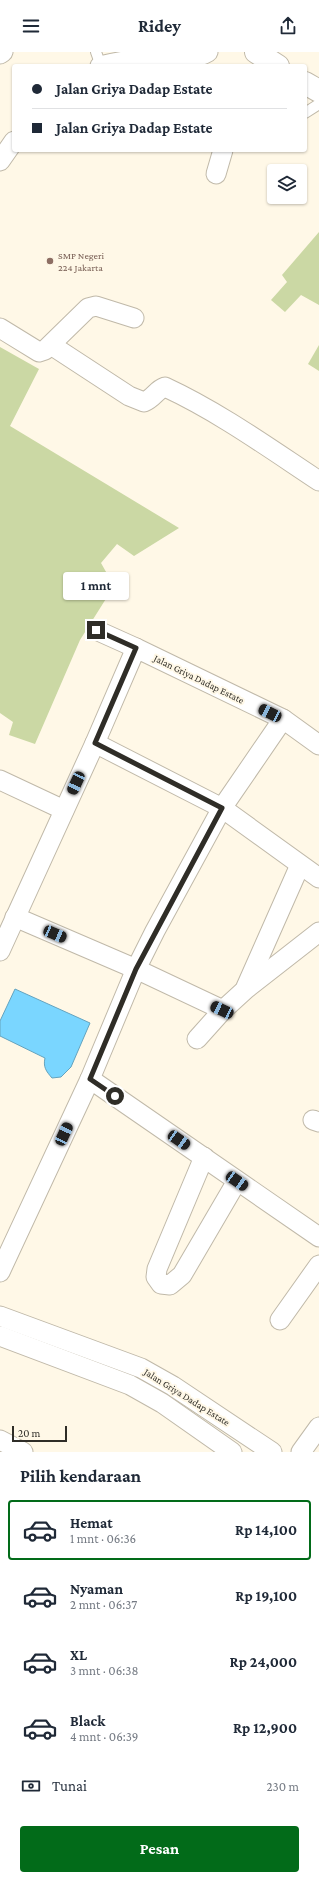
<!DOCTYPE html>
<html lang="id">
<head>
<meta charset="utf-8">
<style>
	:root { --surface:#fff; --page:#f2f2f3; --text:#1f2937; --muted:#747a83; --line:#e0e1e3; --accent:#026b19 }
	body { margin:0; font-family:"Crimson Pro",serif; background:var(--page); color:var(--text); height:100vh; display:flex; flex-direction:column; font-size:15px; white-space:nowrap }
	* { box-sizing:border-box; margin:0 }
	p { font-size:13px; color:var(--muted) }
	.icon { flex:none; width:22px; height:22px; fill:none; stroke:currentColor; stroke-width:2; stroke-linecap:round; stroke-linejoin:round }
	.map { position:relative; height:1400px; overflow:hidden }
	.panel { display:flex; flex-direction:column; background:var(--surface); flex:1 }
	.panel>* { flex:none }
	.top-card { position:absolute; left:12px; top:12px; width:295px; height:88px; border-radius:4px; box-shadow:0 1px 3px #0004; display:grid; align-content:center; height:88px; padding:0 20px; background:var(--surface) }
	.buttons { position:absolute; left:267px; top:112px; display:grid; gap:8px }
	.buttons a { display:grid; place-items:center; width:40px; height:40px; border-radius:4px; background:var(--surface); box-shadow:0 1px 3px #0004; font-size:20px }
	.scale { position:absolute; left:12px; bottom:10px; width:55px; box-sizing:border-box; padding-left:4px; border:2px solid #2f2d27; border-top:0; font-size:11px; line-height:14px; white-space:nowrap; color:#2f2d27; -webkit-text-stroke:3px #fff8e7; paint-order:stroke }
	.end { position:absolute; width:18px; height:18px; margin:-9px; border:5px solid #2f2d27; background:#fff; box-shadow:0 0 0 2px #fff }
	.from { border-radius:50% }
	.bubble { position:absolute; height:28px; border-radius:4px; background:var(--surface); box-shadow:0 1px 3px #0004; font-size:13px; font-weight:700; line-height:28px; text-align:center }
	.car { position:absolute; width:12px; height:24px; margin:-12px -6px; border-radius:5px; box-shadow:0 0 3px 1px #0007; background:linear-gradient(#222 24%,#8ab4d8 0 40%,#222 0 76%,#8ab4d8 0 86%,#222 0) }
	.top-card b { display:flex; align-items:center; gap:14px; height:38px; font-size:15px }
	.top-card b+b { border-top:1px solid var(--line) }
	.top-card i { width:10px; height:10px; background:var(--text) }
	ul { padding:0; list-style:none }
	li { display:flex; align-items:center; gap:12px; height:60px; margin:0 8px 6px; padding:0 12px; border:2px solid transparent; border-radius:4px }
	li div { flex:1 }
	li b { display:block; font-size:15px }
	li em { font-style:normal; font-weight:700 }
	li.selected { border-color:var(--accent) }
	li>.icon { width:36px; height:36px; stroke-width:1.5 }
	h2 { padding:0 20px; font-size:18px; line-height:48px }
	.pay { display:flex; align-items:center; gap:10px; height:44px; padding:0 20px; font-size:15px }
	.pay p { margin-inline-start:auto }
	.action { display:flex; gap:8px; margin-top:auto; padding:8px 20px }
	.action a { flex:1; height:46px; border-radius:4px; background:var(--accent); color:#fff; font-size:16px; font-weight:700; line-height:46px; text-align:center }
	header { display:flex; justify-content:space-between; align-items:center; height:52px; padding:0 20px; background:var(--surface); font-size:18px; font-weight:700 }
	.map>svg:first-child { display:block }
	.green { fill:#cbd8a4 }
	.water { fill:#7ad6ff; stroke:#64a3be }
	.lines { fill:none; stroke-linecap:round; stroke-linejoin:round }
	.service-casing { stroke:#c0b9a9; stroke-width:12 }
	.minor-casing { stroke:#c0b9a9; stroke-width:21 }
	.tertiary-casing { stroke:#c0b9a9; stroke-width:24 }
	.service { stroke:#fff; stroke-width:10 }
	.minor { stroke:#fff; stroke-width:19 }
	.tertiary { stroke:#fff; stroke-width:22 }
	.route { stroke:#2f2d27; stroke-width:5 }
	.education-dot { fill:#8d6e63; stroke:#fff8e7; stroke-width:1.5 }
	.labels { text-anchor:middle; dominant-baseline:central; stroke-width:4; stroke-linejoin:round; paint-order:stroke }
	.education-label { font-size:10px; fill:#785e54; stroke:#fff8e7; text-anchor:start }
	.street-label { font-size:10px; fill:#2f2d27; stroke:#fff8e7 }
</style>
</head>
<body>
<header><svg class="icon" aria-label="menu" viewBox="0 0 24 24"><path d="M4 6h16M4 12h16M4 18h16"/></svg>Ridey<svg class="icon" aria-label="share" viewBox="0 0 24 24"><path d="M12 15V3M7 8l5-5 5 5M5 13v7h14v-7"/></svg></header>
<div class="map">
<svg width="319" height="1400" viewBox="0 0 319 1400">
	<rect width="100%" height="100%" fill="#fff8e7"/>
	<g class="green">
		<path d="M319,180V253L301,243L285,260L271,248L287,230L282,223Z"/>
		<path d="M319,293V319L308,312Z"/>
		<path d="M0,295L39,317L10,374L179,476L134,504L117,492L101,511L114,534L80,588L35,692L9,683L13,670L0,661Z"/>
	</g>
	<path class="water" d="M15,937L90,971L71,1015L61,1025L52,1026C46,1019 43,1015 45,1006L0,984V969Z"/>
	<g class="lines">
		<defs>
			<g id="service">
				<path d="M96,0L101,14"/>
				<path d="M305,61L319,52"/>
			</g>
			<g id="minor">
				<path d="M0,2L3,0"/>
				<path d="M100,14C120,9 142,6 163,6C179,5 193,9 208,0"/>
				<path d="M0,109L14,89"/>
				<path d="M216,122L223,98"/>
				<path d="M0,276L39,300L45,298L88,256L96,254L134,266"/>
				<path d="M51,293L129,344L144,350C154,346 156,338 165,335C219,360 269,396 319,429"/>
				<path d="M96,578L136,596"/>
				<path d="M95,691L222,756L319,826"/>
				<path d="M0,728L64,758"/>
				<path d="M15,865L136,917L223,958L246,937L319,880"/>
				<path d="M0,899L95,691L136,596L283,667"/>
				<path d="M246,935L300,813"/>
				<path d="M197,987L223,958"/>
				<path d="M90,1027L136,917L155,879L222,756L283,667L319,693"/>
				<path d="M313,1068L319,1070"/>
				<path d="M204,1105L157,1217L156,1225L161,1232L170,1233L182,1223L237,1129"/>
				<path d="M0,1220L90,1027L319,1185"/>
				<path d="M0,1264L141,1316L173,1334L272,1400"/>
				<path d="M280,1268L319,1213"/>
				<path d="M0,1284L130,1333L162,1351L232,1400"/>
				<path d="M0,1388L23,1400"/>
				<path d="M301,1400L319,1375"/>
			</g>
			<g id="tertiary">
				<path d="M256,0L278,14"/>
				<path d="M305,31L319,39"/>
			</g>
		</defs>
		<use href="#service" class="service-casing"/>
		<use href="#minor" class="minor-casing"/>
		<use href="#tertiary" class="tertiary-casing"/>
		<use href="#service" class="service"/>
		<use href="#minor" class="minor"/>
		<use href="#tertiary" class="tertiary"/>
	</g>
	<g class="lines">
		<path class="route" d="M96,578L136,596L95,691L222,756L136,917L90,1027L115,1044"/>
	</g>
	<circle class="education-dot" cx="50" cy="209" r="4"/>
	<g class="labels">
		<g class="education-label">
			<text x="58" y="203">SMP Negeri<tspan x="58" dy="12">224 Jakarta</tspan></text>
		</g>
		<g class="street-label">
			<text transform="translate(199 627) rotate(26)">Jalan Griya Dadap Estate</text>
			<text transform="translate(187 1345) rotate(32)">Jalan Griya Dadap Estate</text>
		</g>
	</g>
</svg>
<div class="buttons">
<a><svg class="icon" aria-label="layers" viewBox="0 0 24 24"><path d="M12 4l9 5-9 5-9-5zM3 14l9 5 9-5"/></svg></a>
</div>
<div class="scale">20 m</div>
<i class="end from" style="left:115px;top:1044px"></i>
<i class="end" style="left:96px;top:578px"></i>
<div class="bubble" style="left:63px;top:520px;width:66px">1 mnt</div>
<i class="car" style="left:270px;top:661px;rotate:296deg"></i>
<i class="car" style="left:76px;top:731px;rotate:205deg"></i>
<i class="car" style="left:55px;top:882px;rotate:113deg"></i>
<i class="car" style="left:222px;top:958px;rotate:295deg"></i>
<i class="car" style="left:64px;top:1082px;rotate:25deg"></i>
<i class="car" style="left:179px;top:1088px;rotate:124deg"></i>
<i class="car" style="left:237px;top:1129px;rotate:124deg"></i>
<div class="top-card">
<b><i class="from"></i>Jalan Griya Dadap Estate</b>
<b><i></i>Jalan Griya Dadap Estate</b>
</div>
</div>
<section class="panel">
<h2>Pilih kendaraan</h2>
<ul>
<li class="selected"><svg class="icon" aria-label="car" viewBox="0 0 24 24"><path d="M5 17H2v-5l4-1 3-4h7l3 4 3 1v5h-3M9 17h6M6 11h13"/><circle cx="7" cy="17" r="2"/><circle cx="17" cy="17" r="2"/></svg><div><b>Hemat</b><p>1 mnt · 06:36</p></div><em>Rp 14,100</em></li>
<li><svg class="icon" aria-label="car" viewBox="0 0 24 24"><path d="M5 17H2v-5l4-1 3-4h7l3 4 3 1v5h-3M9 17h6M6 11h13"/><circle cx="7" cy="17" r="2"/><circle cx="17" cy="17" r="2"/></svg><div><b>Nyaman</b><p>2 mnt · 06:37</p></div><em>Rp 19,100</em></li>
<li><svg class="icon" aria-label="car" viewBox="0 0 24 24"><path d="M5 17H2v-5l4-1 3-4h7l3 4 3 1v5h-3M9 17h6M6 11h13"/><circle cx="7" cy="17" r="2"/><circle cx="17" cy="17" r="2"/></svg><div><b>XL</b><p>3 mnt · 06:38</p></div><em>Rp 24,000</em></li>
<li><svg class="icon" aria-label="car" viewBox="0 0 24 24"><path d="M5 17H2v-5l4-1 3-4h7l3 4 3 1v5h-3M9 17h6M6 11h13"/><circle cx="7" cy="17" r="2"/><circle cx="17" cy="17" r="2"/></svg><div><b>Black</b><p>4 mnt · 06:39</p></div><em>Rp 12,900</em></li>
</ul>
<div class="pay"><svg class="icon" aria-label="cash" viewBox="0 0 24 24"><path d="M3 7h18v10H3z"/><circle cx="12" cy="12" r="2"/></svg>Tunai<p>230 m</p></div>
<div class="action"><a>Pesan</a></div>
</section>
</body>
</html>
